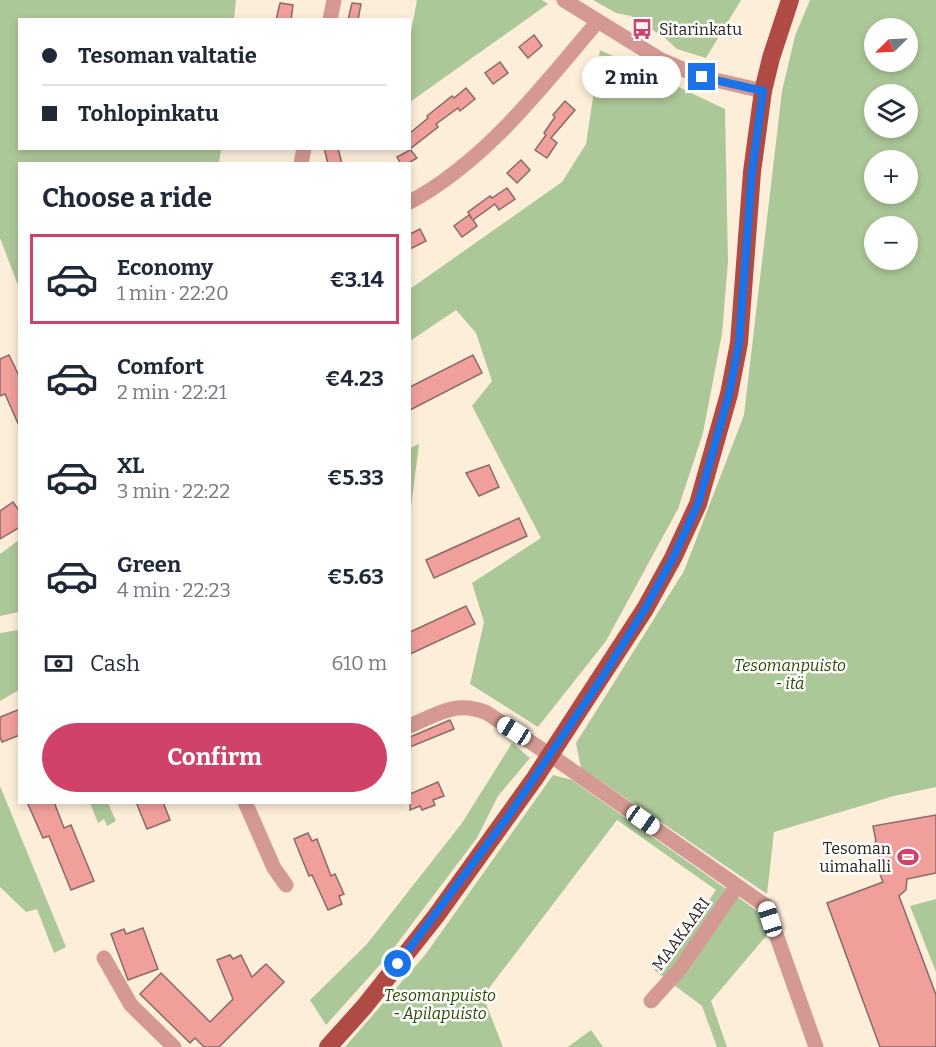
<!DOCTYPE html>
<html lang="en">
<head>
<meta charset="utf-8">
<style>
	:root { --surface:#fff; --page:#f6f6f7; --text:#1f2937; --muted:#747a83; --line:#e0e1e3; --accent:#d1426a }
	body { margin:0; font-family:Bitter,serif; background:var(--page); color:var(--text); height:100vh; display:flex; flex-direction:column; font-size:22px; white-space:nowrap }
	* { box-sizing:border-box; margin:0 }
	p { font-size:20px; color:var(--muted) }
	.icon { flex:none; width:33px; height:33px; fill:none; stroke:currentColor; stroke-width:2; stroke-linecap:round; stroke-linejoin:round }
	.map { position:relative; flex:1; overflow:hidden }
	.drawer { position:absolute; left:18px; top:162px; width:393px; height:642px; display:flex; flex-direction:column; background:var(--surface); border-radius:0px; box-shadow:0 3px 9px #0003 }
	.drawer>* { flex:none }
	.hud { position:absolute; left:18px; top:18px; width:393px; height:132px; border-radius:0px; box-shadow:0 3px 9px #0003; display:grid; align-content:center; height:132px; padding:0 24px; background:var(--surface) }
	.needle { width:39px; rotate:246deg }
	.fabs { position:absolute; left:864px; top:18px; display:grid; gap:12px }
	.fabs a { display:grid; place-items:center; width:54px; height:54px; border-radius:50%; background:var(--surface); box-shadow:0 3px 9px #0003; font-size:30px }
	.end { position:absolute; width:27px; height:27px; margin:-14px; border:8px solid #1a73e8; background:#fff; box-shadow:0 0 0 3px #fff }
	.from { border-radius:50% }
	.bubble { position:absolute; height:42px; border-radius:21px; background:var(--surface); box-shadow:0 3px 9px #0003; font-size:20px; font-weight:700; line-height:42px; text-align:center }
	.car { position:absolute; width:18px; height:36px; margin:-18px -9px; border-radius:8px; box-shadow:0 0 4px 2px #0007; background:linear-gradient(#fff 24%,#345 0 40%,#fff 0 76%,#345 0 86%,#fff 0) }
	.hud b { display:flex; align-items:center; gap:21px; height:57px; font-size:22px }
	.hud b+b { border-top:2px solid var(--line) }
	.hud i { width:15px; height:15px; background:var(--text) }
	ul { padding:0; list-style:none }
	li { display:flex; align-items:center; gap:18px; height:90px; margin:0 12px 9px; padding:0 12px; border:3px solid transparent; border-radius:0px }
	li div { flex:1 }
	li b { display:block; font-size:22px }
	li em { font-style:normal; font-weight:700 }
	li.selected { border-color:var(--accent) }
	li>.icon { width:54px; height:54px; stroke-width:1.5 }
	h2 { padding:0 24px; font-size:27px; line-height:72px }
	.pay { display:flex; align-items:center; gap:15px; height:66px; padding:0 24px; font-size:22px }
	.pay p { margin-inline-start:auto }
	.action { display:flex; gap:12px; margin-top:auto; padding:12px 24px }
	.action a { flex:1; height:69px; border-radius:36px; background:var(--accent); color:#fff; font-size:24px; font-weight:700; line-height:69px; text-align:center }
	.map>svg:first-child { display:block }
	.green { fill:#adc898; fill-rule:evenodd }
	.building { fill:#f09f9b; stroke:#896a68; stroke-width:1.5 }
	.lines { fill:none; stroke-linecap:round; stroke-linejoin:round }
	.minor { stroke:#d39992; stroke-width:15 }
	.major { stroke:#af4a44; stroke-width:18 }
	.route { stroke:#1a73e8; stroke-width:8 }
	.labels { text-anchor:middle; dominant-baseline:central; stroke-width:5; stroke-linejoin:round; paint-order:stroke }
	.poi-label { font-size:16px; fill:#292219; stroke:#fefefe; text-anchor:start }
	.park-label { font-size:16px; font-style:italic; fill:#2b4a02; stroke:#fefefe }
	.street-label { font-size:16px; fill:#292219; stroke:#fefefe }
</style>
</head>
<body>
<div class="map">
<svg width="936" height="1047" viewBox="0 0 936 1047">
	<rect width="100%" height="100%" fill="#fdeeda"/>
	<g class="green">
		<path d="M0,0H236L234,19L20,20V148L221,149L219,163L20,164L19,288L0,238Z"/>
		<path d="M417,0H542L548,4L410,102V38Z"/>
		<path d="M593,0H741L706,58L677,49L665,38L631,16L616,13Z"/>
		<path d="M810,0H936V787L894,796L774,832L767,894L581,768L576,743L684,571L744,415L782,91L795,36ZM874,28H908V62H874ZM874,94H908V128H874ZM874,160H908V194H874ZM874,226H908V260H874Z"/>
		<path d="M600,50L725,109L728,261L722,334L703,433L678,509L606,641L538,727L470,684L484,622L472,583L541,538L472,406L492,381L476,333L456,310L410,341V289L562,182L586,144Z"/>
		<path d="M419,444L410,515V448Z"/>
		<path d="M19,540V612L0,616V554Z"/>
		<path d="M19,630V690L0,701V633Z"/>
		<path d="M512,743L530,758L498,796L477,838L387,957L326,1025L310,1000L367,944L462,823Z"/>
		<path d="M553,775L572,780L759,912L767,935L711,1001L727,1047H717L702,1006L654,970L669,959L716,890L617,820L483,996L503,1047H345L425,955Z"/>
		<path d="M0,786L66,947L54,953L37,909L26,912L0,887Z"/>
		<path d="M90,803H108L116,821L107,826L104,819L98,823Z"/>
		<path d="M936,899V972L910,906Z"/>
		<path d="M591,1030L603,1047H568Z"/>
	</g>
	<g class="building">
		<path d="M280,3L293,5L291,20H276Z"/>
		<path d="M352,3L361,4L358,20H348Z"/>
		<path d="M534,35L542,46L528,58L519,47Z"/>
		<path d="M500,62L508,73L493,84L485,73Z"/>
		<path d="M466,88L475,99L460,111L458,108L436,124L438,127L410,149L417,158L407,164H401L397,157L410,150V133L428,118L427,116L452,96L454,98Z"/>
		<path d="M565,101L575,110L551,138L557,143L547,158L535,150L546,135L544,133L555,117L553,115Z"/>
		<path d="M324,148H338L342,164H328Z"/>
		<path d="M521,160L530,170L517,183L507,173Z"/>
		<path d="M507,188L515,199L499,210L495,204L473,220L477,226L462,237L454,226L469,215L472,219L468,212L490,196L492,198Z"/>
		<path d="M420,229L426,241L410,249V234Z"/>
		<path d="M9,355L20,378V428L5,394L0,396V359Z"/>
		<path d="M473,355L482,373L410,410V387Z"/>
		<path d="M489,465L499,487L479,496L466,473Z"/>
		<path d="M13,502L20,512V527L0,539V511Z"/>
		<path d="M519,518L527,536L434,578L426,560Z"/>
		<path d="M466,606L475,624L410,654V632Z"/>
		<path d="M20,709V735L2,742L0,737V717Z"/>
		<path d="M450,720L454,729L410,747V737Z"/>
		<path d="M438,782L444,796L433,800L435,805L422,810L420,806L410,810V794Z"/>
		<path d="M27,802H54L64,828L71,825L94,881L71,890L49,836L43,838Z"/>
		<path d="M136,802H163L170,820L147,829Z"/>
		<path d="M936,815V873L907,879L906,890L899,896L936,995V1047H880L827,903L883,882L876,864L881,862L875,842L876,841L873,826Z"/>
		<path d="M308,833L312,841L317,839L331,876L335,874L344,894L339,896L342,904L328,910L312,875L309,876L294,839Z"/>
		<path d="M143,928L158,969L128,980L111,934L124,929L126,934Z"/>
		<path d="M230,955L233,959L241,955L252,977L266,964L284,982L219,1047H204L195,1038L190,1043L140,994L161,973L210,1022L233,999L217,960Z"/>
	</g>
	<g class="lines">
		<g class="minor">
			<path d="M564,0L661,60L702,77L763,91"/>
			<path d="M330,20L334,0"/>
			<path d="M301,164L304,148"/>
			<path d="M410,202C487,160 542,87 598,21"/>
			<path d="M410,726C437,714 457,700 487,713L550,755L766,906L816,1047"/>
			<path d="M245,802L274,868L286,885"/>
			<path d="M104,958L131,1005L174,1047"/>
			<path d="M651,1001L680,969L737,886"/>
		</g>
		<path class="major" d="M328,1047L364,1007L436,916L535,778L645,609L673,558L698,504L729,394L739,343L752,172L763,91L771,58L790,0"/>
	</g>
	<g class="lines">
		<path class="route" d="M398,964L507,818L600,681L645,609L673,558L698,504L729,394L739,343L752,172L763,91L702,77"/>
	</g>
	<defs>
		<symbol id="bus-bare" viewBox="-9 -9 18 18"><path d="M-5-6H5V4H4V6H2V4H-2V6H-4V4H-5ZM-3.5-4V0h7V-4ZM-3.5 1.2v1.5H-2V1.2ZM2 1.2v1.5H3.5V1.2Z" fill="#d1426a" stroke="#fefefe" stroke-width="2.5" paint-order="stroke"/></symbol>
		<symbol id="stadium-bare" viewBox="-9 -9 18 18"><path d="M0-5a6.5 5 0 1 0 0 10a6.5 5 0 1 0 0-10ZM-3.5-1.8h7v3.6h-7Z" fill="#d1426a" stroke="#fefefe" stroke-width="2.5" paint-order="stroke"/></symbol>
	</defs>
	<g fill-rule="evenodd">
		<use href="#bus-bare" x="627" y="14" width="30" height="30"/>
		<use href="#stadium-bare" x="893" y="842" width="30" height="30"/>
	</g>
	<g class="labels">
		<g class="poi-label">
			<text x="659" y="29">Sitarinkatu</text>
			<text x="891" y="848" text-anchor="end">Tesoman<tspan x="891" dy="18">uimahalli</tspan></text>
		</g>
		<g class="park-label">
			<text x="790" y="665">Tesomanpuisto<tspan x="790" dy="18">- itä</tspan></text>
			<text x="440" y="995">Tesomanpuisto<tspan x="440" dy="18">- Apilapuisto</tspan></text>
		</g>
		<g class="street-label">
			<text transform="translate(681 934) rotate(-54)">MAAKAARI</text>
		</g>
	</g>
</svg>
<div class="fabs">
<a><svg class="needle" viewBox="-14 -14 28 28"><path d="M0-13l5 13h-10z" fill="#e53935"/><path d="M0 13l5-13h-10z" fill="#747a83"/></svg></a>
<a><svg class="icon" aria-label="layers" viewBox="0 0 24 24"><path d="M12 4l9 5-9 5-9-5zM3 14l9 5 9-5"/></svg></a>
<a>+</a>
<a>−</a>
</div>
<i class="end from" style="left:398px;top:964px"></i>
<i class="end" style="left:702px;top:77px"></i>
<div class="bubble" style="left:582px;top:56px;width:99px">2 min</div>
<i class="car" style="left:514px;top:731px;rotate:302deg"></i>
<i class="car" style="left:643px;top:820px;rotate:125deg"></i>
<i class="car" style="left:770px;top:919px;rotate:343deg"></i>
<div class="hud">
<b><i class="from"></i>Tesoman valtatie</b>
<b><i></i>Tohlopinkatu</b>
</div>
<section class="drawer">
<h2>Choose a ride</h2>
<ul>
<li class="selected"><svg class="icon" aria-label="car" viewBox="0 0 24 24"><path d="M5 17H2v-5l4-1 3-4h7l3 4 3 1v5h-3M9 17h6M6 11h13"/><circle cx="7" cy="17" r="2"/><circle cx="17" cy="17" r="2"/></svg><div><b>Economy</b><p>1 min · 22:20</p></div><em>€3.14</em></li>
<li><svg class="icon" aria-label="car" viewBox="0 0 24 24"><path d="M5 17H2v-5l4-1 3-4h7l3 4 3 1v5h-3M9 17h6M6 11h13"/><circle cx="7" cy="17" r="2"/><circle cx="17" cy="17" r="2"/></svg><div><b>Comfort</b><p>2 min · 22:21</p></div><em>€4.23</em></li>
<li><svg class="icon" aria-label="car" viewBox="0 0 24 24"><path d="M5 17H2v-5l4-1 3-4h7l3 4 3 1v5h-3M9 17h6M6 11h13"/><circle cx="7" cy="17" r="2"/><circle cx="17" cy="17" r="2"/></svg><div><b>XL</b><p>3 min · 22:22</p></div><em>€5.33</em></li>
<li><svg class="icon" aria-label="car" viewBox="0 0 24 24"><path d="M5 17H2v-5l4-1 3-4h7l3 4 3 1v5h-3M9 17h6M6 11h13"/><circle cx="7" cy="17" r="2"/><circle cx="17" cy="17" r="2"/></svg><div><b>Green</b><p>4 min · 22:23</p></div><em>€5.63</em></li>
</ul>
<div class="pay"><svg class="icon" aria-label="cash" viewBox="0 0 24 24"><path d="M3 7h18v10H3z"/><circle cx="12" cy="12" r="2"/></svg>Cash<p>610 m</p></div>
<div class="action"><a>Confirm</a></div>
</section>
</div>
</body>
</html>
